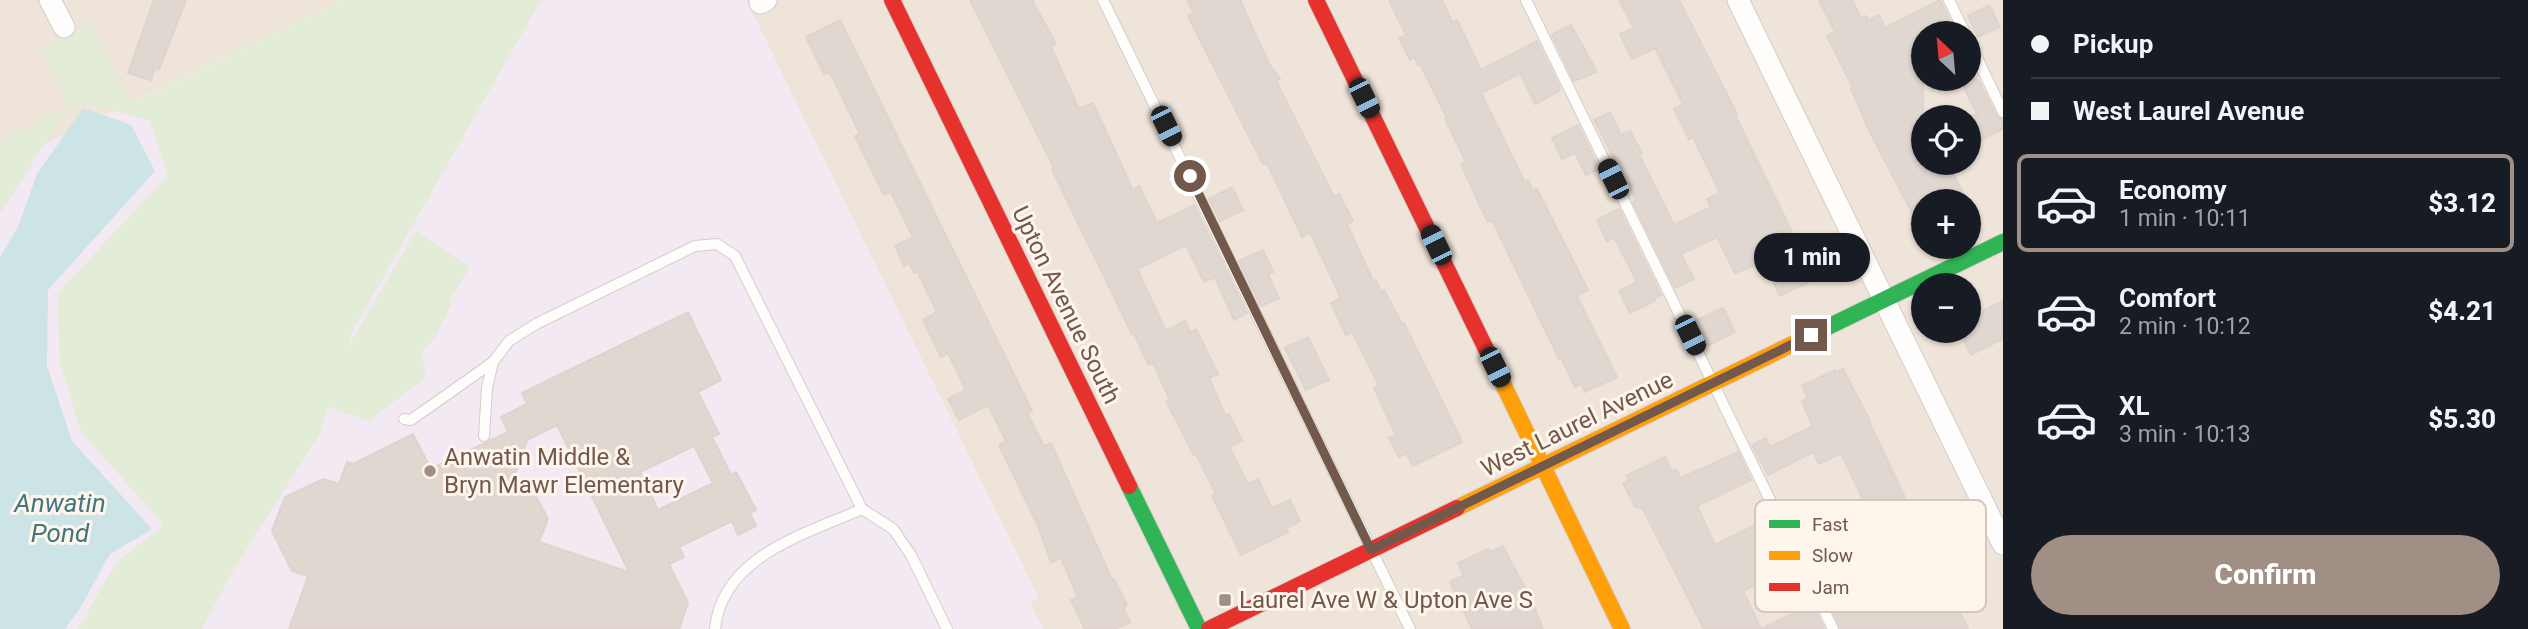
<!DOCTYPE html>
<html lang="en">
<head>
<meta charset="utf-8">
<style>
	:root { --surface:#171b24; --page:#242831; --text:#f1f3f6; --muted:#9ea1a6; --line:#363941; --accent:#a18e84 }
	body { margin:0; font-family:Roboto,sans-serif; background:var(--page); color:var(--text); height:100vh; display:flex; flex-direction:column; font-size:26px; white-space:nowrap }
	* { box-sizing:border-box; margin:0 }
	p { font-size:23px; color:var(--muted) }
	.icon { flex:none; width:38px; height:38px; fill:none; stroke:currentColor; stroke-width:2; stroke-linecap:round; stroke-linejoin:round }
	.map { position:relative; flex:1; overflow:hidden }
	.side { display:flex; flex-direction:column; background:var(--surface); width:525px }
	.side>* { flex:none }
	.hud { display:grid; align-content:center; height:154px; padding:0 28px; background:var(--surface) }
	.needle { width:46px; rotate:334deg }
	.fabs { position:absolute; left:1911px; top:21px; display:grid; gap:14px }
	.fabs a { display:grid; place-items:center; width:70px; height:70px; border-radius:50%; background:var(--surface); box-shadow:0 2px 5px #0004; font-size:35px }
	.end { position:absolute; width:32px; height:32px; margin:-16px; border:9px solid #73584c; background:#fff; box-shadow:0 0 0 4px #fff }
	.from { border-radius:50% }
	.bubble { position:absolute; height:49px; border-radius:24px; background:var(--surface); box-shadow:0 2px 5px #0004; font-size:23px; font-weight:800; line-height:49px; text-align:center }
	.car { position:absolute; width:21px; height:42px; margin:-21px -10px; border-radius:9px; box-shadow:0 0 5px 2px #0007; background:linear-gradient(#222 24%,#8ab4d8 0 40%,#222 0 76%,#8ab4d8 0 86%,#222 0) }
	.hud b { display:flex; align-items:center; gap:24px; height:66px; font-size:26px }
	.hud b+b { border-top:2px solid var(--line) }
	.hud i { width:18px; height:18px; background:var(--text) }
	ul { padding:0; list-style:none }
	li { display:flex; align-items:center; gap:21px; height:98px; margin:0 14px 10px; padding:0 14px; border:4px solid transparent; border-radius:10px }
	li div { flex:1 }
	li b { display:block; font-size:26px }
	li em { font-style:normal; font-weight:800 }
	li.current { border-color:var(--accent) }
	li>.icon { width:63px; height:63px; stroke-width:1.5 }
	.action { display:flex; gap:14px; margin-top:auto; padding:14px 28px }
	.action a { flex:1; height:80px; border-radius:42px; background:var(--accent); color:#fff; font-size:28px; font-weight:800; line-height:80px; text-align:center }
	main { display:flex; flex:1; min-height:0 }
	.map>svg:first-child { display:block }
	.residential { fill:#efe4d9; fill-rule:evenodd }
	.education { fill:#f2e9f2 }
	.green { fill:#e3ecd6 }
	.water { fill:#cde4e6 }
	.building { fill:#e0d7d0; stroke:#dfd4cd; stroke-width:2; fill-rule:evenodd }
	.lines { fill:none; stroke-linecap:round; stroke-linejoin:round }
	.lane-casing { stroke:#d4cec8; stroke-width:12 }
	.street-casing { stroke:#d4cec8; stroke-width:23 }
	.fast-casing { stroke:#d5cec8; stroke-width:18 }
	.slow-casing { stroke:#d5cec8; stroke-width:18 }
	.jam-casing { stroke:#d5cec8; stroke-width:18 }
	.lane { stroke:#fefdfc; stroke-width:10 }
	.street { stroke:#fefdfc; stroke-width:21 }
	.fast { stroke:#30b455; stroke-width:16 }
	.slow { stroke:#ff9f0a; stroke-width:16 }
	.jam { stroke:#e5322d; stroke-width:16 }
	.route { stroke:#73584c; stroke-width:9 }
	.poi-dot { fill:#a18e84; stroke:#fef6ec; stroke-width:2.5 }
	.labels { text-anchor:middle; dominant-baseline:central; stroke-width:6; stroke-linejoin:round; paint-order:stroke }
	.street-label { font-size:24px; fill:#73584c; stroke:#fef6ec }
	.poi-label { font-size:24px; fill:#73584c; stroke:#fef6ec; text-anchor:start }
	.water-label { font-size:26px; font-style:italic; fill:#43777e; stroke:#fef6ec }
	.key { fill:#fef6ec; stroke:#d4c7bc; stroke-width:2 }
	.key-label { font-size:19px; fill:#73584c }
</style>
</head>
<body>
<main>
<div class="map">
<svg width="2003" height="629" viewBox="0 0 2003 629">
	<rect width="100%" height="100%" fill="#f6f1eb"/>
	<g class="residential">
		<path d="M0,0H342L0,166Z"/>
		<path d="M746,0H2003V629H1043L1030,602L1038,597ZM1923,33H1969V79H1923ZM1923,117H1969V163H1923ZM1923,201H1969V247H1923ZM1923,285H1969V331H1923Z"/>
	</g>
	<path class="education" d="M342,0H746L1038,598L1030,602L1043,629H0V166Z"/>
	<path class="green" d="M342,0H541L352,332L348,347L416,231L470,267L449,302L452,305C440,323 438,340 421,352L426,377L369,421L328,407L319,435L231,574L202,629H78L116,563L164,525L81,432L60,364L57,294L168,175L149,121L90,103L68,107L0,214V141L68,106L40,48L91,23L131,103Z"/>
	<path class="water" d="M83,108L131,125L155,171L48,290L47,366L72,441L152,529L110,554L80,608L65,629H0V257L18,227L37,174Z"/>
	<g class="building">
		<path d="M154,0H186L159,69L155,68L151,80L128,73Z"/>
		<path d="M970,0H1032L1056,44L1051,47L1079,109L1093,103L1133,190L1139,186L1157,223L1194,205L1247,313L1234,320L1215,277L1204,282L1186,245L1137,269L1166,331L1185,321L1190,332L1196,329L1218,374L1209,378L1225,415L1229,414L1242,440L1229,447L1248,484L1258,479L1272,508L1290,500L1300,521L1286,528L1288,532L1241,555L1212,496L1216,494L1196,454L1194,455L1166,401L1170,400L1153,363L1148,364L1134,333L1132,334L1062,190L1052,169L1054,168Z"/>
		<path d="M1187,0H1240L1269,64L1280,79L1276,81L1334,197L1339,194L1353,221L1347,224L1373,281L1376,280L1381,292L1384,290L1402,324L1404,323L1462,442L1413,466L1407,453L1399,457L1389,438L1396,435L1374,388L1379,386L1352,332L1346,335L1331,303L1341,298L1310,232L1302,237L1267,163L1263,164L1188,16L1194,13Z"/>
		<path d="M1389,0H1442L1452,22L1457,20L1481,70L1537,41L1560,88L1557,89L1559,91L1535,104L1520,73L1481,93L1525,182L1528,180L1533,191L1537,189L1588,290L1577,296L1617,377L1585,392L1581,384L1575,387L1561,358L1559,359L1492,220L1488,222L1479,204L1461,164L1466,162L1445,119L1447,118L1420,64L1418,65L1414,57L1410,60L1399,38L1406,35Z"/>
		<path d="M1619,0H1679L1737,114L1735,115L1815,279L1780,296L1764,262L1735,273L1717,237L1681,254L1694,279L1675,288L1633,202L1636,200L1594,120L1610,112L1621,135L1630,131L1642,153L1639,155L1674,225L1711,207L1707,199L1720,193L1693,137L1689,139L1674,109L1683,104L1655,48L1632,59L1620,34L1634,28Z"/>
		<path d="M1819,0H1852L1861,18L1866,16L1868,21L1879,15L1885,28L1940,0L1951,23L1930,33H1923V163H1948L1967,201H1923V234L1869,130L1851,89L1853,88L1827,36L1835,32Z"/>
		<path d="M1989,5L2000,27L1978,37L1968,16Z"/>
		<path d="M840,20L1032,411L1027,413L1044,446L1051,443L1112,580L1114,579L1127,605L1123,607L1130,622L1115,629H1085L1071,600L1078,597L1061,558L1051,562L1038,526L999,445L1006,441L988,405L959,420L948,399L966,390L948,353L941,357L923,320L937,312L917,271L914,273L909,263L904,266L895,246L913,237L891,192L884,195L855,136L860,134L830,72L824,74L806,37Z"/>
		<path d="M1571,25L1597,72L1574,81L1552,35Z"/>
		<path d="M1960,79H1978L1996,115L2003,120V129L1969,146V118L1977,114Z"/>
		<path d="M1578,125L1599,169L1586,175L1575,153L1562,159L1552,138Z"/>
		<path d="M1232,187L1243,210L1220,221L1209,199Z"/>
		<path d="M1619,209L1661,295L1654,299L1655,301L1630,313L1619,291L1637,282L1614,237L1607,241L1597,220Z"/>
		<path d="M1263,250L1273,272L1268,275L1279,298L1261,306L1239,261Z"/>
		<path d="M2003,301V339L1971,355L1959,331H1969V318Z"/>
		<path d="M1723,308L1735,332L1707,346L1695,321Z"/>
		<path d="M688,312L721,380L698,392L719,434L712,437L731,475L736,472L756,510L750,513L756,526L738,535L732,521L679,547L684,557L669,564L688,603L679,629H289L308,576L292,571L272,531L285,497L323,479L339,484L347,462L353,464L413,434L431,469L508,432L501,417L527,404L522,393ZM557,425L629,572L539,542L548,519L537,498L511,487L527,440ZM694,446L713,483L658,510L640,472Z"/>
		<path d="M1308,337L1329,380L1306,390L1285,348Z"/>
		<path d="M1843,369L1870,421L1869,422L1968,629H1841L1826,597L1827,594L1876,570L1870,556L1885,549L1864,505L1865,504L1841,453L1819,464L1813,452L1768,475L1752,445L1766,438L1770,447L1813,426L1802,402L1808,398L1802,386L1835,370L1836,373Z"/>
		<path d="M1738,452L1751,480L1697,506L1715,545L1770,518L1794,566L1743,591L1761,629L1812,604L1824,629H1704L1643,509L1635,507L1623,483L1629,481L1626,476L1665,457L1672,471L1676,469L1681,478Z"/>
		<path d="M1503,546L1534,606L1543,629H1472L1450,582L1464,575L1458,563L1488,549L1490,552Z"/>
	</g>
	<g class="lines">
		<defs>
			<g id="lane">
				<path d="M1103,0L1410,629"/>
				<path d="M1526,0L1833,629"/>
				<path d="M1949,0L1965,33"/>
				<path d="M1969,41L2003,112"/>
				<path d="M404,419L411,420L493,362"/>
				<path d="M484,436L487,388L493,362L509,341L536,324L695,246L717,244L735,256L862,509"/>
				<path d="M715,629C722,556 806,534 862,509L893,529L911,555L947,629"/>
			</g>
			<g id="street">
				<path d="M50,0L64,27"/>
				<path d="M1738,0L2003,544"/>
				<path d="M760,3L766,0"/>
			</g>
			<g id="fast">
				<path d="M1803,339L2003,242"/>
				<path d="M1129,486L1199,629"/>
			</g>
			<g id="slow">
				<path d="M1486,349L1622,629"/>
				<path d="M1457,508L1803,339"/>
			</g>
			<g id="jam">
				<path d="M892,0L1129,486"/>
				<path d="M1316,0L1486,349"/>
				<path d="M1209,629L1457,508"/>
			</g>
		</defs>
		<use href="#lane" class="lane-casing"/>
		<use href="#street" class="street-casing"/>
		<use href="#fast" class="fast-casing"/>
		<use href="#slow" class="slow-casing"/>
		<use href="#jam" class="jam-casing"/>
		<use href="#lane" class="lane"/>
		<use href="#street" class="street"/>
		<use href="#fast" class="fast"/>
		<use href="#slow" class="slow"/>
		<use href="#jam" class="jam"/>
	</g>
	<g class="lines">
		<path class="route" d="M1190,176L1371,550L1811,335"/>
	</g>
	<g class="poi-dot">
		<circle cx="430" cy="471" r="7"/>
		<rect x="1218" y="593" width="14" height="14" rx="3.5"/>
	</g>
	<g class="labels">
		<g class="street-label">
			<text transform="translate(1066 305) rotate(64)">Upton Avenue South</text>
			<text transform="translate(1577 424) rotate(-26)">West Laurel Avenue</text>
		</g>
		<g class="poi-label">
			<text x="444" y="457">Anwatin Middle &amp;<tspan x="444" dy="28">Bryn Mawr Elementary</tspan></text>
			<text x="1239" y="600">Laurel Ave W &amp; Upton Ave S</text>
		</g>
		<g class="water-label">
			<text x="60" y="503">Anwatin<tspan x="60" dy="30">Pond</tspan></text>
		</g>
	</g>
	<rect x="1755" y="500" width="231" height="112" rx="10" class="key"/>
	<rect x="1769" y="520" width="31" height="8" fill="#30b455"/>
	<rect x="1769" y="551" width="31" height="9" fill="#ff9f0a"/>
	<rect x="1769" y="583" width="31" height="8" fill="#e5322d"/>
	<g class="key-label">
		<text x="1812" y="531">Fast</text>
		<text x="1812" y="562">Slow</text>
		<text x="1812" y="594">Jam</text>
	</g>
</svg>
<div class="fabs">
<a><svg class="needle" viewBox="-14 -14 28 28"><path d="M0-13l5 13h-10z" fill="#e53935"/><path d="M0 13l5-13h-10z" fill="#9ea1a6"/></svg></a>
<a><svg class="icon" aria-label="locate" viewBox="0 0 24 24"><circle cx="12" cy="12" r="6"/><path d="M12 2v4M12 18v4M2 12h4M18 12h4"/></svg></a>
<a>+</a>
<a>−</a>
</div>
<i class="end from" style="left:1190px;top:176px"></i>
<i class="end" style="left:1811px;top:335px"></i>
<div class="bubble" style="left:1754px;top:233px;width:116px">1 min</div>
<i class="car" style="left:1364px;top:98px;rotate:154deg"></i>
<i class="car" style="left:1166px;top:126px;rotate:154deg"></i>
<i class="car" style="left:1613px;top:179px;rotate:334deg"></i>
<i class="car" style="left:1436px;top:245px;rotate:334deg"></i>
<i class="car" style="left:1690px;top:335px;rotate:154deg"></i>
<i class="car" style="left:1495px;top:367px;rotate:154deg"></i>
</div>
<section class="side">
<div class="hud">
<b><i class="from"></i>Pickup</b>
<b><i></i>West Laurel Avenue</b>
</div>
<ul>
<li class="current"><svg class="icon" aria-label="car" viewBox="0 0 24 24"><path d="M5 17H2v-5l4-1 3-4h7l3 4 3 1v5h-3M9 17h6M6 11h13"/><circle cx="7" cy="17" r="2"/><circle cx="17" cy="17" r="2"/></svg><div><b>Economy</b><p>1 min · 10:11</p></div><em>$3.12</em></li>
<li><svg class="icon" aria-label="car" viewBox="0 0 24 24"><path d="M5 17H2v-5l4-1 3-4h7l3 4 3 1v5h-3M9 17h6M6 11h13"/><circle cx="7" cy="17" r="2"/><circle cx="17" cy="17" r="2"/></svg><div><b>Comfort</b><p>2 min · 10:12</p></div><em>$4.21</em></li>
<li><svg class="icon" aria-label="car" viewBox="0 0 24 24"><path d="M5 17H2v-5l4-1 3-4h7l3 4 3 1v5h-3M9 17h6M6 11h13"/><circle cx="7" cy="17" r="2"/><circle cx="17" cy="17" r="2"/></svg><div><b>XL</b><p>3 min · 10:13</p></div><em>$5.30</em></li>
</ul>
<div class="action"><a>Confirm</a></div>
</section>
</main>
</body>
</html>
